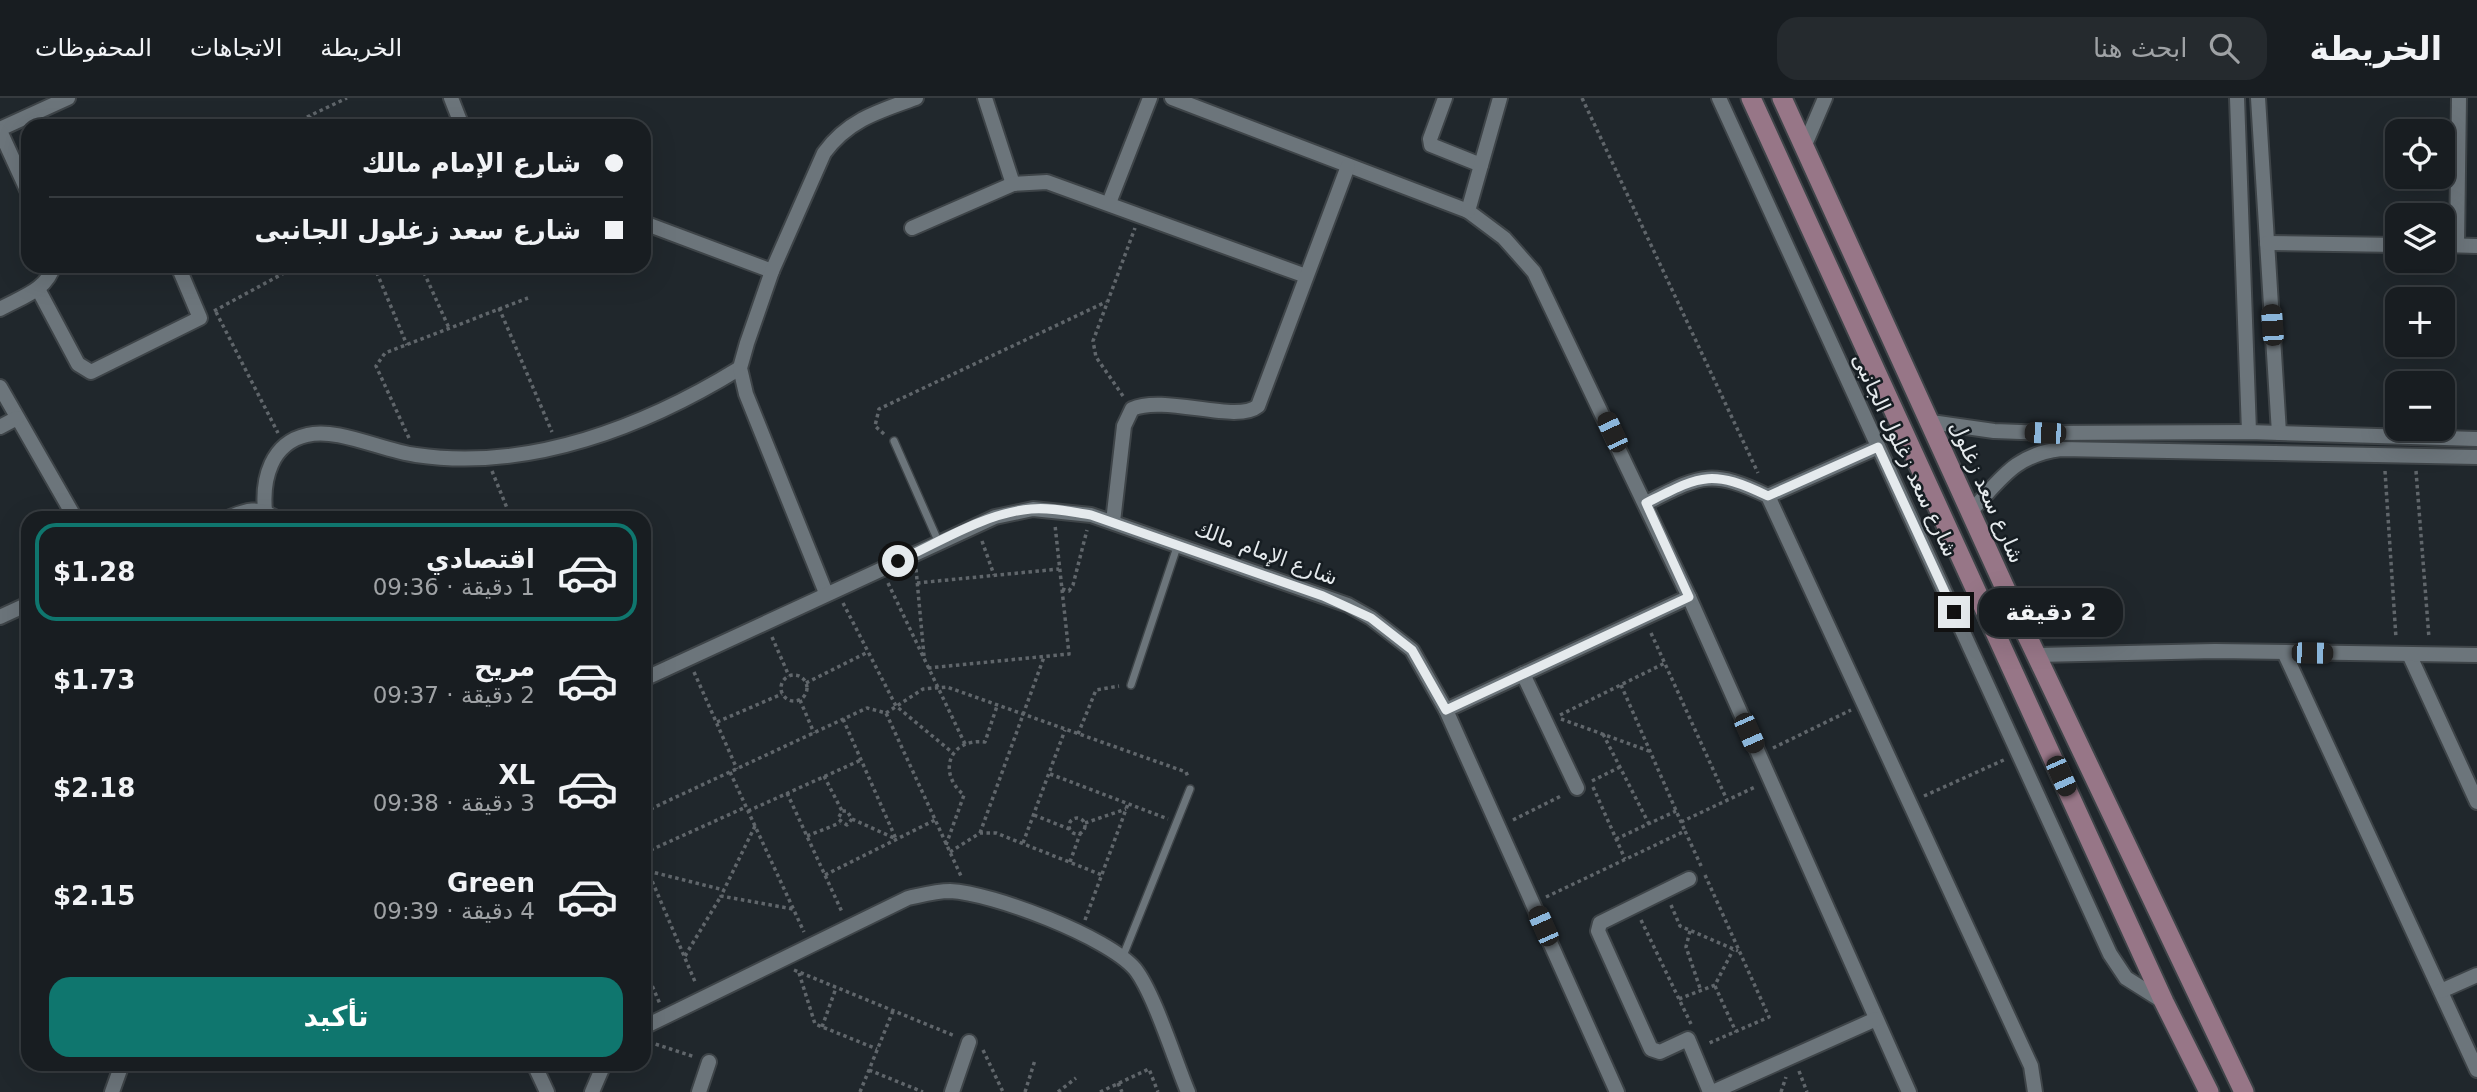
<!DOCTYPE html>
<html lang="ar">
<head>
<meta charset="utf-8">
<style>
	:root { --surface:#181d21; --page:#252a2e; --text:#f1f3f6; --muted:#9fa2a5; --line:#363b3f; --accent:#0f766e }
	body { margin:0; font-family:"DejaVu Sans",Vazirmatn,sans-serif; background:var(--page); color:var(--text); direction:rtl; height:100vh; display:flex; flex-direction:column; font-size:26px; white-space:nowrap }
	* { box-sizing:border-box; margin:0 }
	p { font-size:23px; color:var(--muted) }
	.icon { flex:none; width:38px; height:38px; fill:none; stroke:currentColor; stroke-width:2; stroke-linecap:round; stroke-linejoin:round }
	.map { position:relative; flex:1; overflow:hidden; direction:ltr }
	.sheet { position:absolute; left:21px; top:413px; width:630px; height:560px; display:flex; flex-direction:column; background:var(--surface); border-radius:21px; box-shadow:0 7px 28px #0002,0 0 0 2px var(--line); direction:rtl }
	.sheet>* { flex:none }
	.hud { position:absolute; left:21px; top:21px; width:630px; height:154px; border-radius:21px; box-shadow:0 7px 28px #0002,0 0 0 2px var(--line); direction:rtl; display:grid; align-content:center; height:154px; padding:0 28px; background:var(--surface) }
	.controls { position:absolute; left:2385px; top:21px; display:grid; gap:14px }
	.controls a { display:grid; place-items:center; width:70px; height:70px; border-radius:14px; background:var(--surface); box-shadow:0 7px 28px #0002,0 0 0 2px var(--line); font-size:35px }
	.end { position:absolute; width:32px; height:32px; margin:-16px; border:9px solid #e5eaed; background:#111; box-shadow:0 0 0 4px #111 }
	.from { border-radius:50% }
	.bubble { position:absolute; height:49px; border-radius:21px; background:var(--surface); box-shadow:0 7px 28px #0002,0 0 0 2px var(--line); font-size:23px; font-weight:700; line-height:49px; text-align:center; direction:rtl }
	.car { position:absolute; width:21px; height:42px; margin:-21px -10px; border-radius:9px; box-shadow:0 0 5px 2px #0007; background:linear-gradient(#222 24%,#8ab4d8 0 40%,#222 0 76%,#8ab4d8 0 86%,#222 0) }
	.hud b { display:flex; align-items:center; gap:24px; height:66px; font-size:26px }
	.hud b+b { border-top:2px solid var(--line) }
	.hud i { width:18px; height:18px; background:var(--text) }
	ul { padding:12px 0 0; list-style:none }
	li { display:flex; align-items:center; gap:21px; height:98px; margin:0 14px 10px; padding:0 14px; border:4px solid transparent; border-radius:21px }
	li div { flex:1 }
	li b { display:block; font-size:26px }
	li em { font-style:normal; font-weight:700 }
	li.active { border-color:var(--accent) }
	li>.icon { width:63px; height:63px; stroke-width:1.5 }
	.cta { display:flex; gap:14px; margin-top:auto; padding:14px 28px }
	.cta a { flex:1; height:80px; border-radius:21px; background:var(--accent); color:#fff; font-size:28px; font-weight:700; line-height:80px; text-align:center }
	header { display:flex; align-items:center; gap:42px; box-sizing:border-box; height:98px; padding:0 35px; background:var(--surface); border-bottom:2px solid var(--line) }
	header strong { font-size:33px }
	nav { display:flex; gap:38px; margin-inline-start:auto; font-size:24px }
	.search { width:490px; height:63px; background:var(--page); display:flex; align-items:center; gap:18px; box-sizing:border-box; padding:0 24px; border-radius:21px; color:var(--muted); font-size:26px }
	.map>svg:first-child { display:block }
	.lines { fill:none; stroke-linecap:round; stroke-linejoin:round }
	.service-casing { stroke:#3e4448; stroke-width:10 }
	.minor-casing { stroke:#3e4448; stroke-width:18 }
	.secondary-casing { stroke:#3e4448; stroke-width:23 }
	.path { stroke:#60666b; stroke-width:3.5; stroke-dasharray:3.5 3.5; stroke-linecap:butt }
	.service { stroke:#6c757b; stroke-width:7 }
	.minor { stroke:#6c757b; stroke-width:14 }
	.secondary { stroke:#977687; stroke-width:19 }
	.route { stroke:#e5eaed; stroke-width:9 }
	.labels { text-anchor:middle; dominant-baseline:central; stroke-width:5; stroke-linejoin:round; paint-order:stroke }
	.street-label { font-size:21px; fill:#e5eaed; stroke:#161d22 }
</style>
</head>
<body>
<header>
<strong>الخريطة</strong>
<div class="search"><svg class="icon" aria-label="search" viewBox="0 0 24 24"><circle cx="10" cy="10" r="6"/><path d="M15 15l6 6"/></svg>ابحث هنا</div>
<nav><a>الخريطة</a><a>الاتجاهات</a><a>المحفوظات</a></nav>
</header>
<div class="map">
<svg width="2477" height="994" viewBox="0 0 2477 994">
	<rect width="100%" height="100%" fill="#20272c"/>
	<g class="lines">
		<defs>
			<g id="service">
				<path d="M894,343L939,445"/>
				<path d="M1131,587L1178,446"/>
				<path d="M1123,858L1190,691"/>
			</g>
			<g id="minor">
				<path d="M451,0L462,28"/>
				<path d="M985,0L1013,86"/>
				<path d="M1172,0L1468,113L1504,140L1534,174L1689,499L1909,994"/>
				<path d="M1445,0L1430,41L1431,47L1481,67"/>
				<path d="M1719,0L2110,856L2126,880L2164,904"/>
				<path d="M2237,0L2249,334"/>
				<path d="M2258,0L2279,335"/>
				<path d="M0,31L68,0"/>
				<path d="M0,33L28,94"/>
				<path d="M1804,49L1825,0"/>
				<path d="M1109,105L1150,0"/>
				<path d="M1468,113L1500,0"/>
				<path d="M644,125L772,173"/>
				<path d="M912,130L1013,86L1047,84L1306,178"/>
				<path d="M2267,145L2398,147"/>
				<path d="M2443,147L2477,148"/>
				<path d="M2457,147L2459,0"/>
				<path d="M38,191L78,266L91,274L200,220L178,168"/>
				<path d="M0,211C19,200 48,192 53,168"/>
				<path d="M0,289L75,420"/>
				<path d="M1931,324L1994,333L2044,335L2249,334L2477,341"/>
				<path d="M0,329L17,320"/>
				<path d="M1768,398L1878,349"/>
				<path d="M1646,405C1700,378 1710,370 1768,398L2031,968L2035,994"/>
				<path d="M265,413C262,381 271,345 307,337C337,329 383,353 416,357C529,374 646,328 740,270"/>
				<path d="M1970,414C2000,383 2013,357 2061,351L2477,359"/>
				<path d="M228,420C246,412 258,408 276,420"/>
				<path d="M1113,424L1124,328L1132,311C1164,296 1237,326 1258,308L1348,68"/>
				<path d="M826,495L746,296L740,270L747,245L772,173L824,55C848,22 879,13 916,0"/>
				<path d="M0,519L28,506"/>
				<path d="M2284,554L2477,972"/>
				<path d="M2409,556L2477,704"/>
				<path d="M2038,557L2215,553L2477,557"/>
				<path d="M1523,576L1577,690"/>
				<path d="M644,581L995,419L1033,411L1091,417L1348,507L1371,520L1412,552L1446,612L1617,994"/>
				<path d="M1446,612L1689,499"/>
				<path d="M1689,781L1600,825L1598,833L1651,951L1660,954L1688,941L1710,994"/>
				<path d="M2441,893L2477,877"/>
				<path d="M644,929L908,800C922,797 936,793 950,793C993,795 1108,839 1135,871C1154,895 1175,963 1188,994"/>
				<path d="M534,966L547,994"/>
				<path d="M112,994L122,966"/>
				<path d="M592,994L604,966"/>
				<path d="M699,994L709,964"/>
				<path d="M952,994L969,944"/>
				<path d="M1713,994L1876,921"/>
			</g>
			<g id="secondary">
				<path d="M1751,0L2164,904L2209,994"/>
				<path d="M1782,0L2020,523L2244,994"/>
			</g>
		</defs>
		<use href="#service" class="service-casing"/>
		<use href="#minor" class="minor-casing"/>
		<use href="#secondary" class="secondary-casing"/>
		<g class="path">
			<path d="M1582,0L1758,375"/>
			<path d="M288,28L347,0"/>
			<path d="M308,28L310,17L315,28"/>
			<path d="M273,168L278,178"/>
			<path d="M374,168L407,247"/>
			<path d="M421,168L449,230"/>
			<path d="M278,176L280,168"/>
			<path d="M499,210L552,334"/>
			<path d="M214,213L297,168"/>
			<path d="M216,214L278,335"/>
			<path d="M1123,298L1096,259L1093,243L1135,130"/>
			<path d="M884,336L875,328L879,311L1106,204"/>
			<path d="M409,340L376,268L385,255L528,200"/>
			<path d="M492,373L511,420"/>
			<path d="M2385,373L2396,540"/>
			<path d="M2416,373L2429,540"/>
			<path d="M982,443L994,477"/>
			<path d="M916,471L924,558"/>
			<path d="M888,485L965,646"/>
			<path d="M917,485L1059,471"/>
			<path d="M1062,491L1069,493L1073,487L1087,432"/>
			<path d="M843,505L896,608L953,655"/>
			<path d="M1651,535L1727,702"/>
			<path d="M772,539L789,578"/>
			<path d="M928,570L1069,556L1055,427"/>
			<path d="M694,574L737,671"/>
			<circle cx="794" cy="590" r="13"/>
			<path d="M806,585L868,554"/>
			<path d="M1621,587L1685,733"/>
			<path d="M800,602L814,635"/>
			<path d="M886,615L923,591L947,589L1186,674L1188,679"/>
			<path d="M1560,617L1665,565"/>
			<path d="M843,621L896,741"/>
			<path d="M1561,621L1649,653"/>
			<path d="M717,624L782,596"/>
			<path d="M1078,636L1096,592L1119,588"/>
			<path d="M1603,636L1649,726"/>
			<path d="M1773,650L1851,612"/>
			<path d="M730,674L804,834"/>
			<path d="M1050,676L1168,721"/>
			<path d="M824,678L842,713"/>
			<path d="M1592,683L1620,669"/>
			<path d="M1593,689L1625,761"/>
			<path d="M787,695L842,814"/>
			<path d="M1924,698L2006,661"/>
			<path d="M748,713L861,662"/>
			<path d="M644,714L867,610L886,615L961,778"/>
			<path d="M1034,717L1069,731"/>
			<circle cx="1077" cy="728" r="8"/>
			<path d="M852,721L847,727L838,721L842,713H847L852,721L894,740"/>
			<path d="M1513,722L1563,697"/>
			<path d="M1681,724L1755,689"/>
			<path d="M1085,725L1126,711"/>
			<path d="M755,728L721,798L793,811"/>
			<path d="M980,735L1044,559"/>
			<path d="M807,738L840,725"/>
			<path d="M1616,741L1676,713"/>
			<path d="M1023,745L1065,632"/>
			<path d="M946,747L964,697C937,675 949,640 985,644L997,608"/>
			<path d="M950,754L980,735H996L1102,777"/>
			<path d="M644,755L746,709"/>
			<path d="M644,764L696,886"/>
			<path d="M1070,764L1080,736"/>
			<path d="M648,773L724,792"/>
			<path d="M825,777L935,722"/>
			<path d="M1705,777L1769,919L1707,946"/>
			<path d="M1546,799L1685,733L1702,770"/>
			<path d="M1671,807L1680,828L1738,853"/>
			<path d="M1085,822L1128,706"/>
			<path d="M1641,822L1691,926"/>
			<path d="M1690,833L1686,849L1701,893"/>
			<path d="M685,858L721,798"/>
			<path d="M644,869L660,906"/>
			<path d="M794,872L955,938"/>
			<path d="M799,875L815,926L877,951"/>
			<path d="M1715,888L1736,934"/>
			<path d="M1679,901L1715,887L1733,852"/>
			<path d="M822,929L836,890"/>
			<path d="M649,944L695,959"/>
			<path d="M983,952L1003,994"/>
			<path d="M869,972L923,994"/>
			<path d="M1799,973L1807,994"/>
			<path d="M1118,985L1122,994"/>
			<path d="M860,994L893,913"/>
			<path d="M1025,994L1035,962"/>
			<path d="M1058,994L1076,980"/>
			<path d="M1100,994L1149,971L1158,994"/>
			<path d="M1781,994L1786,979"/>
		</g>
		<use href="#service" class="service"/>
		<use href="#minor" class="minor"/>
		<use href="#secondary" class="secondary"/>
	</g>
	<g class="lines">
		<path class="route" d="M898,463C940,444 985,415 1031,411C1051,409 1071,414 1091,417L1323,498L1371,520L1412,552L1446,612L1689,499L1646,405C1700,378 1710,370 1768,398L1878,349L1954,514"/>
	</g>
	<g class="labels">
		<g class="street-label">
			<text transform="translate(1905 357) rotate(65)">شارع سعد زغلول الجانبى</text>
			<text transform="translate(1987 394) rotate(66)">شارع سعد زغلول</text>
			<text transform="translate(1266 455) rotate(20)">شارع الإمام مالك</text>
		</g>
	</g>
</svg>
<div class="controls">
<a><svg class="icon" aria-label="locate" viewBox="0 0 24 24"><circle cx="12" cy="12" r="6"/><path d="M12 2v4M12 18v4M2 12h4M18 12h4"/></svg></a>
<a><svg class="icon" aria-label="layers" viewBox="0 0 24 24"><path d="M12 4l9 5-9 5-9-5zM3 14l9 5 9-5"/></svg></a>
<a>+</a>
<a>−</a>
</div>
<i class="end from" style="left:898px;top:463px"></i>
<i class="end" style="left:1954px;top:514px"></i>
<div class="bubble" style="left:1979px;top:490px;width:144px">2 دقيقة</div>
<i class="car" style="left:2272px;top:227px;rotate:356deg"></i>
<i class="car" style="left:1612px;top:334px;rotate:335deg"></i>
<i class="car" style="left:2045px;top:335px;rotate:272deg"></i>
<i class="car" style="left:2312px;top:555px;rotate:91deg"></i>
<i class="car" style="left:1749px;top:635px;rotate:156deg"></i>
<i class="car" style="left:2061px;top:678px;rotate:156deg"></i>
<i class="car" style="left:1543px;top:828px;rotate:336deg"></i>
<div class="hud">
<b><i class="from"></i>شارع الإمام مالك</b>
<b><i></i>شارع سعد زغلول الجانبى</b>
</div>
<section class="sheet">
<ul>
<li class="active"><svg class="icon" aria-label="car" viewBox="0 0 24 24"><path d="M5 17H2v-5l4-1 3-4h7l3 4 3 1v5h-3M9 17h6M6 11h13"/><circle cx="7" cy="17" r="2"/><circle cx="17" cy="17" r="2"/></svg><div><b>اقتصادي</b><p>1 دقيقة · 09:36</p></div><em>$1.28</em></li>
<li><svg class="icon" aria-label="car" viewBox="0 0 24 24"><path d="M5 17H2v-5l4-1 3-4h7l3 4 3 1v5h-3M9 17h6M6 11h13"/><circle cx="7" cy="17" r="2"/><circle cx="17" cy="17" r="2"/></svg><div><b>مريح</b><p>2 دقيقة · 09:37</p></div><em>$1.73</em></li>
<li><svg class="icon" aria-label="car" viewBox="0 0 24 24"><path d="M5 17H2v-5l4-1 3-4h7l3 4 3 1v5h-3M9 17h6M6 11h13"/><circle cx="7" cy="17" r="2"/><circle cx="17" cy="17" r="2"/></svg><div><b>XL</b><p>3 دقيقة · 09:38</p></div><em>$2.18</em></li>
<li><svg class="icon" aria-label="car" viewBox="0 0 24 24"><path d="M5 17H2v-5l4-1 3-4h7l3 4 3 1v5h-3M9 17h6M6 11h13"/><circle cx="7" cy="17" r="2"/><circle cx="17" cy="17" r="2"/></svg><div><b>Green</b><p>4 دقيقة · 09:39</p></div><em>$2.15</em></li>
</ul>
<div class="cta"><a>تأكيد</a></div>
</section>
</div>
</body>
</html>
